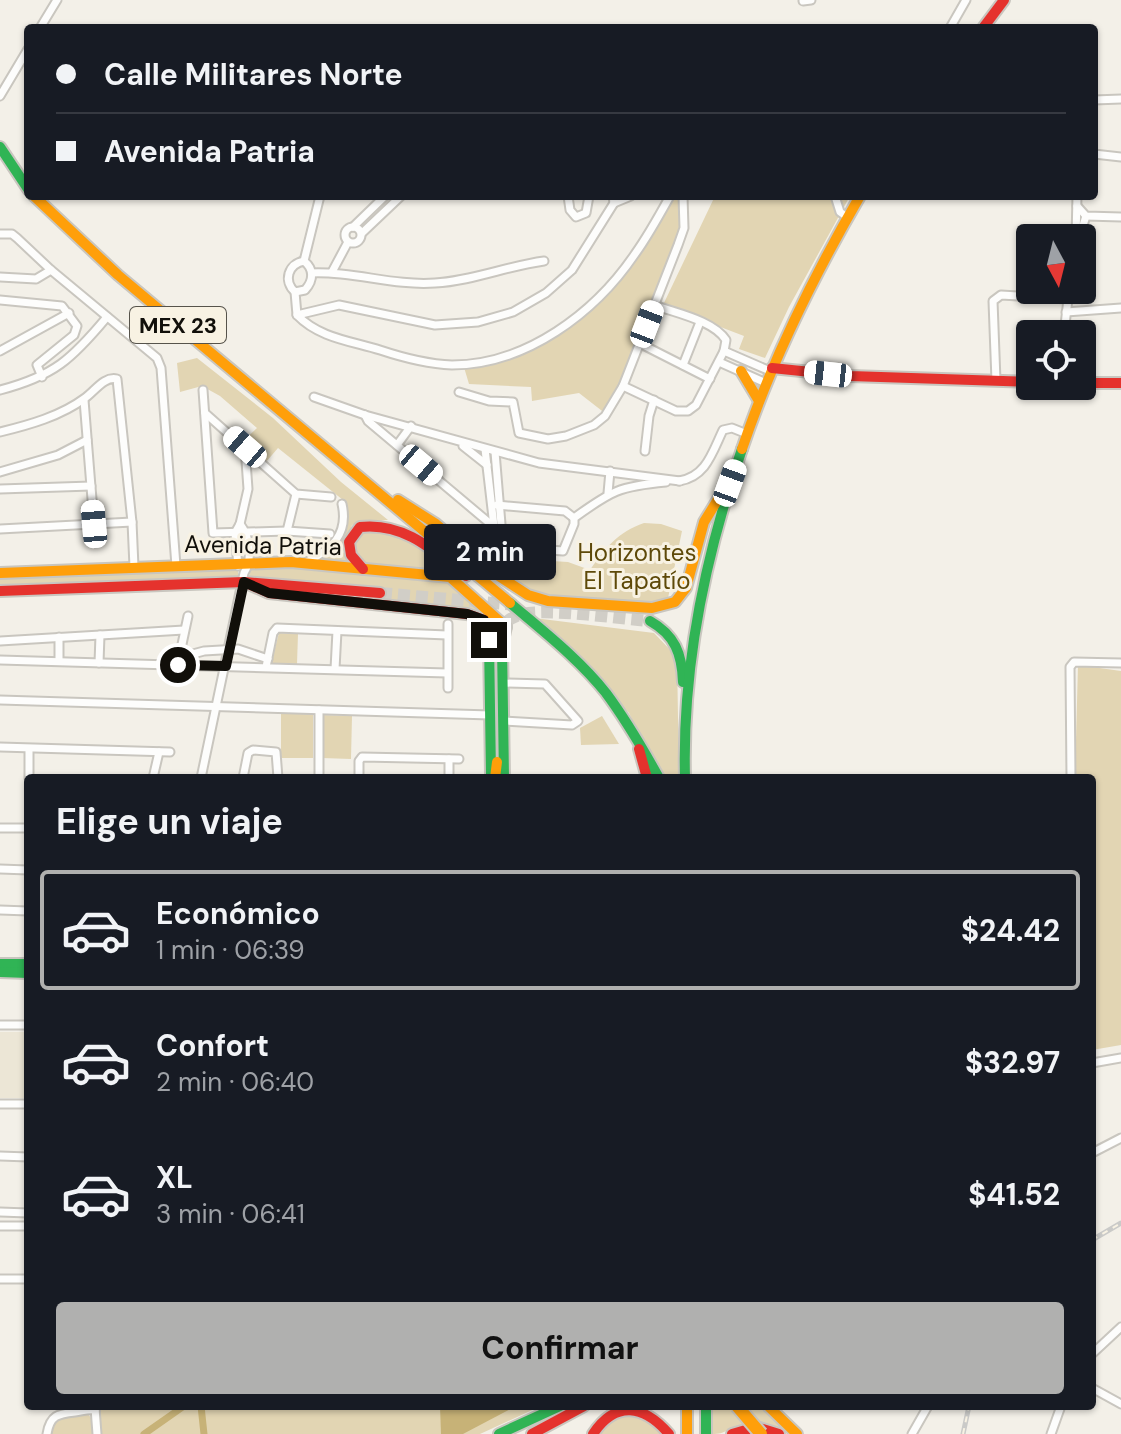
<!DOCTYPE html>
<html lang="es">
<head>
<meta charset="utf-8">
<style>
	:root { --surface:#171b24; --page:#20242c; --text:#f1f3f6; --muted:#9ea1a6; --line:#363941; --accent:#b0b0af }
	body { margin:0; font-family:"DM Sans",sans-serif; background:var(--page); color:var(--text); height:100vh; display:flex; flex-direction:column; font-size:30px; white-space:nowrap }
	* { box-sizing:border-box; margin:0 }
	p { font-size:26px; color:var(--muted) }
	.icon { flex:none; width:44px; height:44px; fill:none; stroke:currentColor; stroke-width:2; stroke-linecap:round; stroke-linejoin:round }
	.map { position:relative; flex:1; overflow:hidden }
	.details { position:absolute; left:24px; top:774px; width:1072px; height:636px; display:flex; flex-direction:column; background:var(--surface); border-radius:8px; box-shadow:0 2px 6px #0004 }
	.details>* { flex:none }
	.banner { position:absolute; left:24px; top:24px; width:1074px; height:176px; border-radius:8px; box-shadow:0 2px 6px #0004; display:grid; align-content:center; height:176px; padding:0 32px; background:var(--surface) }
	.needle { width:52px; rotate:173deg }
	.tools { position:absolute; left:1016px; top:224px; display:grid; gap:16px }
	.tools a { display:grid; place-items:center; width:80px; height:80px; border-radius:8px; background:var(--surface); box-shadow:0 2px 6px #0004; font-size:40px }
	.end { position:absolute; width:36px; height:36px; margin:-18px; border:10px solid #110f0a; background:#fff; box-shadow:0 0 0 4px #fff }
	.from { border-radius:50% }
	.bubble { position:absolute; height:56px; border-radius:8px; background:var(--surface); box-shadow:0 2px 6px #0004; font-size:26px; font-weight:700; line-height:56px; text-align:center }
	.car { position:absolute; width:24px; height:48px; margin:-24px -12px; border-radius:10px; box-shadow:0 0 6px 2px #0007; background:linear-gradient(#fff 24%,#345 0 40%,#fff 0 76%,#345 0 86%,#fff 0) }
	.banner b { display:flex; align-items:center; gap:28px; height:76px; font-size:30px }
	.banner b+b { border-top:2px solid var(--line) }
	.banner i { width:20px; height:20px; background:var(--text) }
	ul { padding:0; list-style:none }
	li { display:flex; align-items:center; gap:24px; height:120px; margin:0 16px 12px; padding:0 16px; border:4px solid transparent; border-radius:8px }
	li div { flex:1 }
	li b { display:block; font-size:30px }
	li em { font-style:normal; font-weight:700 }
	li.selected { border-color:var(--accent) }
	li>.icon { width:72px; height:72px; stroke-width:1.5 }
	h2 { padding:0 32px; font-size:36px; line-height:96px }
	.button { display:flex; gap:16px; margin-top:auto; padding:16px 32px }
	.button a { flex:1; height:92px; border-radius:8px; background:var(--accent); color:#111; font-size:32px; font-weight:700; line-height:92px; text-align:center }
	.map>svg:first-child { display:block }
	.built { fill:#ece6d6 }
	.green { fill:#e2d5b3 }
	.water { fill:#c7b277 }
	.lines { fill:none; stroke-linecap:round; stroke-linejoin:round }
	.canal { stroke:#c7b277; stroke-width:7 }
	.highway-tunnel { stroke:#d1cec7; stroke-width:12; stroke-dasharray:12 6; stroke-linecap:butt }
	.street-casing { stroke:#c9c6bf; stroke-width:11 }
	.fast-casing { stroke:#c9c6bf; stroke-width:14 }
	.slow-casing { stroke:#c9c6bf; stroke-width:14 }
	.jam-casing { stroke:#c9c6bf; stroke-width:14 }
	.street { stroke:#fdfdfc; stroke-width:7 }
	.fast { stroke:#30b455; stroke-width:10 }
	.slow { stroke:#ff9f0a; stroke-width:10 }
	.jam { stroke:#e5322d; stroke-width:10 }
	.rail-casing { stroke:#cacac8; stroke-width:5 }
	.rail { stroke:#f8f2e3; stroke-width:2; stroke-dasharray:6; stroke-linecap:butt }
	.slow-bridge-casing { stroke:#c9c6bf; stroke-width:16; stroke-linecap:butt }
	.slow-bridge { stroke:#ff9f0a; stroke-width:12 }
	.route { stroke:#110f0a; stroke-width:10 }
	.labels { text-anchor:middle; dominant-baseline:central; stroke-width:6; stroke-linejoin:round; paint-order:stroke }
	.shield { fill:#f8f2e3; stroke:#56534b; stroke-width:2 }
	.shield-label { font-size:22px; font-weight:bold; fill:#110f0a }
	.street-label { font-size:24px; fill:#110f0a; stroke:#f8f2e3 }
	.park-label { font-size:24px; fill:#5e4909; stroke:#f8f2e3 }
</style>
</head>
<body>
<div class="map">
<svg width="1121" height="1434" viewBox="0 0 1121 1434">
	<rect width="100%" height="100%" fill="#f3f0e8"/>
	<rect class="built" x="0" y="1032" width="28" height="66"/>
	<g class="green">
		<path d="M673,196H682L684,228L625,381L606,414L579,393L532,401L531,387L469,384L463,364C484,358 509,355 528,346C600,310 628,259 673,196Z"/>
		<path d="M715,196H850L789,307L765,358L739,349L744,336L663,305Z"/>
		<path d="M197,358L273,418L341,482L388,520L364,521L352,525L343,552L351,562L319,559C343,541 349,530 343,500L278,448L266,462L242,442L257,428L220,396L202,386L180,392L177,363Z"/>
		<path d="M644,523L661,524L682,531L667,603L540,600L489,565H497L506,558L568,562L590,570C605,548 618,532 644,523Z"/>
		<path d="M383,527L422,545L450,572L365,563L353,551L354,540L358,533Z"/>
		<path d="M290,565L445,579L484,617L271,591L249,577L251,567Z"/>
		<path d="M238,569V577L39,583L0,588V578L23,575Z"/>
		<path d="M534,618L654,633L677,657L679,778H660L629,713Z"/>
		<path d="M279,633L298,634L297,664L271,663Z"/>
		<path d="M1078,665L1121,671V1045L1092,1050V778H1075Z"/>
		<rect x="281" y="714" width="32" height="44"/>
		<path d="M323,715L352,716L351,759L322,758Z"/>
		<path d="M602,716L619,744L581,745L580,728Z"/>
		<path d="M99,1406H541L480,1434H101Z"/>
		<path d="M712,1406H761L789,1434C776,1427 753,1423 737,1427C725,1429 727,1434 712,1434Z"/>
		<path d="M638,1412L664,1434H599L609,1420Z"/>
		<path d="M88,1414L91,1418L93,1434H51C54,1414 72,1416 88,1414Z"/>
	</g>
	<path class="water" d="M440,1406H516L463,1434H441Z"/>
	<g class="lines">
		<g class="canal">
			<path d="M201,1406L204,1434"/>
			<path d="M144,1434L184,1406"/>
		</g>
		<g class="highway-tunnel">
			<path d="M380,593L516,605"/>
			<path d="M497,762L496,641C499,628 505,620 519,615C543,607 621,619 650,621"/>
		</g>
		<defs>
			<g id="street">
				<path d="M803,1L811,0"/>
				<path d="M40,28L57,0"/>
				<path d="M950,28L966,0"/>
				<path d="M0,96L28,49"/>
				<path d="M1094,100L1121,99"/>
				<path d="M1094,154L1121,157"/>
				<path d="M568,196L570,210L576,217L586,213L589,196"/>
				<path d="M835,196L840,212L847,217"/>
				<path d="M614,203L631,196"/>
				<path d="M1077,206L1086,216L1121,217"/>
				<circle cx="353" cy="235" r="8"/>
				<path d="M353,227L385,196"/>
				<path d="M362,233L401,196"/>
				<path d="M0,234H12L17,238L51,270L157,358L161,368L176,566"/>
				<path d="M1076,238L1077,196"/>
				<path d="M1079,238L1086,216"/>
				<path d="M304,261C314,269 314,280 305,290L295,292C283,281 288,264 304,261Z"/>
				<path d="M304,261L320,196"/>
				<path d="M332,272L348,242"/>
				<path d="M312,273C353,271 393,286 435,283C472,281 507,266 544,261"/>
				<path d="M0,277L36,279L51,270"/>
				<path d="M295,292L297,315C319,338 351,341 380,350C404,358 427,364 452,365C526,365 595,313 635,254C648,236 659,216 670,196"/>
				<path d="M0,300L62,306L77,326L74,335L37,365L42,377"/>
				<path d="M1066,312L1121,308"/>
				<path d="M297,315L339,305L435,325L478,322L513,312L546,293L572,270L614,203L613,196"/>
				<path d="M1064,334L1069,290"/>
				<path d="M639,343L710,379"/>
				<path d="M0,351L69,313"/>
				<path d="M724,351L770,371"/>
				<path d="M719,362L766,383"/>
				<path d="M683,365L700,322"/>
				<path d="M996,381L993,301L1001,295L1067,299"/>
				<path d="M623,386L676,411H688L696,405L724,351L726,340C713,320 675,313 654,305"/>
				<path d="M0,390C54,376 72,359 107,317"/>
				<path d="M203,390L213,533L287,531L330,534"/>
				<path d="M459,392L489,401L513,402L519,433L548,439L566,436L594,425L605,416L623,386L678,245L684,228L683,196"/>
				<path d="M314,397L365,415L539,463L680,481"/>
				<path d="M84,400L94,524"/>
				<path d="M205,413L296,494L331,497"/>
				<path d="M365,415L368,421L493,526"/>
				<path d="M0,432C29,425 61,416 85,398C95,391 104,376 117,379L132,522L134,567"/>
				<path d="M397,445L411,426"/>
				<path d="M463,446L487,465"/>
				<path d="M485,449L497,552"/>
				<path d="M645,451L649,416L654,400"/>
				<path d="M495,452L503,548"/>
				<path d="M0,472L58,455L87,440"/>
				<path d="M679,481C706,477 712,453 723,430L732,428L747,434"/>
				<path d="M0,489L91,486"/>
				<path d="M608,493L610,471"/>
				<path d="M497,505L565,511L574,518"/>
				<path d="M0,529L132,522"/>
				<path d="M287,531L296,494"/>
				<path d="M477,557L510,547L563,551L574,524V518C611,491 620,486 666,482"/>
				<path d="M305,563C331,550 349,535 342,504"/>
				<path d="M238,566L235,533L240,524L248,489L245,447"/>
				<path d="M448,624V688"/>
				<path d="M59,637V661"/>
				<path d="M0,641L184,630"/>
				<path d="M178,658L204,651L238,649L268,659"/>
				<path d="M0,660L447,673"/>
				<path d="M99,663L100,635"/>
				<path d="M178,663L188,616"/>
				<path d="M266,667L273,633L277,628L447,635"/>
				<path d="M335,669L337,631"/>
				<path d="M503,683L545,684L578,721L572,725L504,721"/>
				<path d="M0,700L490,715"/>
				<path d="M0,747L170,752"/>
				<path d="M449,759V778"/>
				<path d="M29,778V749"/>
				<path d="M153,778L159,752"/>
				<path d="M201,778L244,573C253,559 250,537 240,524"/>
				<path d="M243,778L248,753L253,750L276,752L278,778"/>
				<path d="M319,778V710"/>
				<path d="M359,778V761L362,757L459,759"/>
				<path d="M1071,778L1070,667L1074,662L1121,663"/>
				<path d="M0,828H28"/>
				<path d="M0,869L28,870"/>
				<path d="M0,910L28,911"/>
				<path d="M0,1025H28"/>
				<path d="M1092,1063L1121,1058"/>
				<path d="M0,1104H28"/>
				<path d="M1092,1153L1121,1138"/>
				<path d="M0,1156L28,1157"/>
				<path d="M0,1212L28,1213"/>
				<path d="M0,1226H28"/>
				<path d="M0,1279H28"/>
				<path d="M1092,1354L1121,1327"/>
				<path d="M1092,1388L1121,1404"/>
				<path d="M95,1408L97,1434"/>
				<path d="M47,1434C50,1415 58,1414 75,1412C83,1411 87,1409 95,1410"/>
				<path d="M912,1434L928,1406"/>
				<path d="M1051,1434L1061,1406"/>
			</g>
			<g id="fast">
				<path d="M0,147L28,189"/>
				<path d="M510,603C543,631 579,659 606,693C626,720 643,749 659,778"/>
				<path d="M650,621C675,635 682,654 683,682"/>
				<path d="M491,775L489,640L494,624L500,622L504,626"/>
				<path d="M504,778L502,645L506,627"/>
				<path d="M685,778C682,668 706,553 742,449"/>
				<path d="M0,964H28"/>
				<path d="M0,972L28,973"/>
				<path d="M706,1406V1434"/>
				<path d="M499,1434L560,1406"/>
			</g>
			<g id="slow">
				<path d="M34,196L118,275L510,603"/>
				<path d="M741,371L759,401"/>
				<path d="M742,449C772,360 813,277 860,196"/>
				<path d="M398,500L436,524L491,571L528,595L548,601L652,608L675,602L686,588L704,522L725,488"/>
				<path d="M0,573L291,562L450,577L506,627"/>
				<path d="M495,778L497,762"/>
				<path d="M687,1406V1434"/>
				<path d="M768,1406L797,1434"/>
			</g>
			<g id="jam">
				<path d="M983,28L1004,0"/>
				<path d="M772,368L850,376L1030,382"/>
				<path d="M1082,383H1121"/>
				<path d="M363,569L351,555L349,542L360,527C404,522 433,550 466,576"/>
				<path d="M244,582L380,593"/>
				<path d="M0,591L244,582L269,593L467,614L484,620L489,640"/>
				<path d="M639,749L647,778"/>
				<path d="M532,1434L584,1406"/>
				<path d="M593,1434C616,1400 644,1405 669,1434"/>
				<path d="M732,1434L756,1427L779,1434"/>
			</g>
		</defs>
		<use href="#street" class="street-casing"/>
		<use href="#fast" class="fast-casing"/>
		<use href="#slow" class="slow-casing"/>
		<use href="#jam" class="jam-casing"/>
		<use href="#street" class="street"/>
		<use href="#fast" class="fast"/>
		<use href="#slow" class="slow"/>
		<use href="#jam" class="jam"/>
		<defs>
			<g id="rail">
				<path d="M1092,1240L1121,1223"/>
				<path d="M963,1434L969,1406"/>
			</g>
		</defs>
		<use href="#rail" class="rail-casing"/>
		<use href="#rail" class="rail"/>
		<defs>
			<path id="slow-bridge" d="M737,1406L761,1434"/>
		</defs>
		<use href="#slow-bridge" class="slow-bridge-casing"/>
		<use href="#slow-bridge" class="slow-bridge"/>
	</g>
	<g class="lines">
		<path class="route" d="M178,665L226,666L244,582L269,593L467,614L484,620L489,640"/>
	</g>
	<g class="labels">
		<rect class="shield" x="130" y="307" width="96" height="36" rx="6"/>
		<g class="shield-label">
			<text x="178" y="325">MEX 23</text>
		</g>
		<g class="street-label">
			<text transform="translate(263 545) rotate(1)">Avenida Patria</text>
		</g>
		<g class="park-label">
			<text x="637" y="552">Horizontes<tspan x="637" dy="28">El Tapatío</tspan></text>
		</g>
	</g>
</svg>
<div class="tools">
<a><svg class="needle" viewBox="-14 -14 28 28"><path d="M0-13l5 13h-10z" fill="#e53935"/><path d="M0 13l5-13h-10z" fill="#9ea1a6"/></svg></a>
<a><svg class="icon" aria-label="locate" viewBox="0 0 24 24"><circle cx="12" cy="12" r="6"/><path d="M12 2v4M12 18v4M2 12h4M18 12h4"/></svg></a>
</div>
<i class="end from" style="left:178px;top:665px"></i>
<i class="end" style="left:489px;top:640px"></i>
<div class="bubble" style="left:424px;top:524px;width:132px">2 min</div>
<i class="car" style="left:647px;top:324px;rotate:21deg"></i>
<i class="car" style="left:828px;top:374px;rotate:276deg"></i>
<i class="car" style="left:245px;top:447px;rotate:311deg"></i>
<i class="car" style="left:421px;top:465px;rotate:130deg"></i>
<i class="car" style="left:730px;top:483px;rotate:20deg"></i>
<i class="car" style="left:94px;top:524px;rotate:355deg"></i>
<div class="banner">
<b><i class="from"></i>Calle Militares Norte</b>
<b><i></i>Avenida Patria</b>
</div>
<section class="details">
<h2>Elige un viaje</h2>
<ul>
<li class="selected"><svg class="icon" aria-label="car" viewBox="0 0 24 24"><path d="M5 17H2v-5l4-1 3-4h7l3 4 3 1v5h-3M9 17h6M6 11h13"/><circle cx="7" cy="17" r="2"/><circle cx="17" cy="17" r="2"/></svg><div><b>Económico</b><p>1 min · 06:39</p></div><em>$24.42</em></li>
<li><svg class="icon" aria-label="car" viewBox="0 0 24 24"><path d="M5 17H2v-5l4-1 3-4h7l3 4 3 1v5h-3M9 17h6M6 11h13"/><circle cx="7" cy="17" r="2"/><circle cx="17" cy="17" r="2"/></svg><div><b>Confort</b><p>2 min · 06:40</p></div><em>$32.97</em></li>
<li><svg class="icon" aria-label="car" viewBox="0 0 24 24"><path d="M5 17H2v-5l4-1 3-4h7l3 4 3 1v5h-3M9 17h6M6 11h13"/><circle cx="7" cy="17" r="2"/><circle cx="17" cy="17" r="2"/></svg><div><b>XL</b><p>3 min · 06:41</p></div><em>$41.52</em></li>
</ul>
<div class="button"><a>Confirmar</a></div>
</section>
</div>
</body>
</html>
